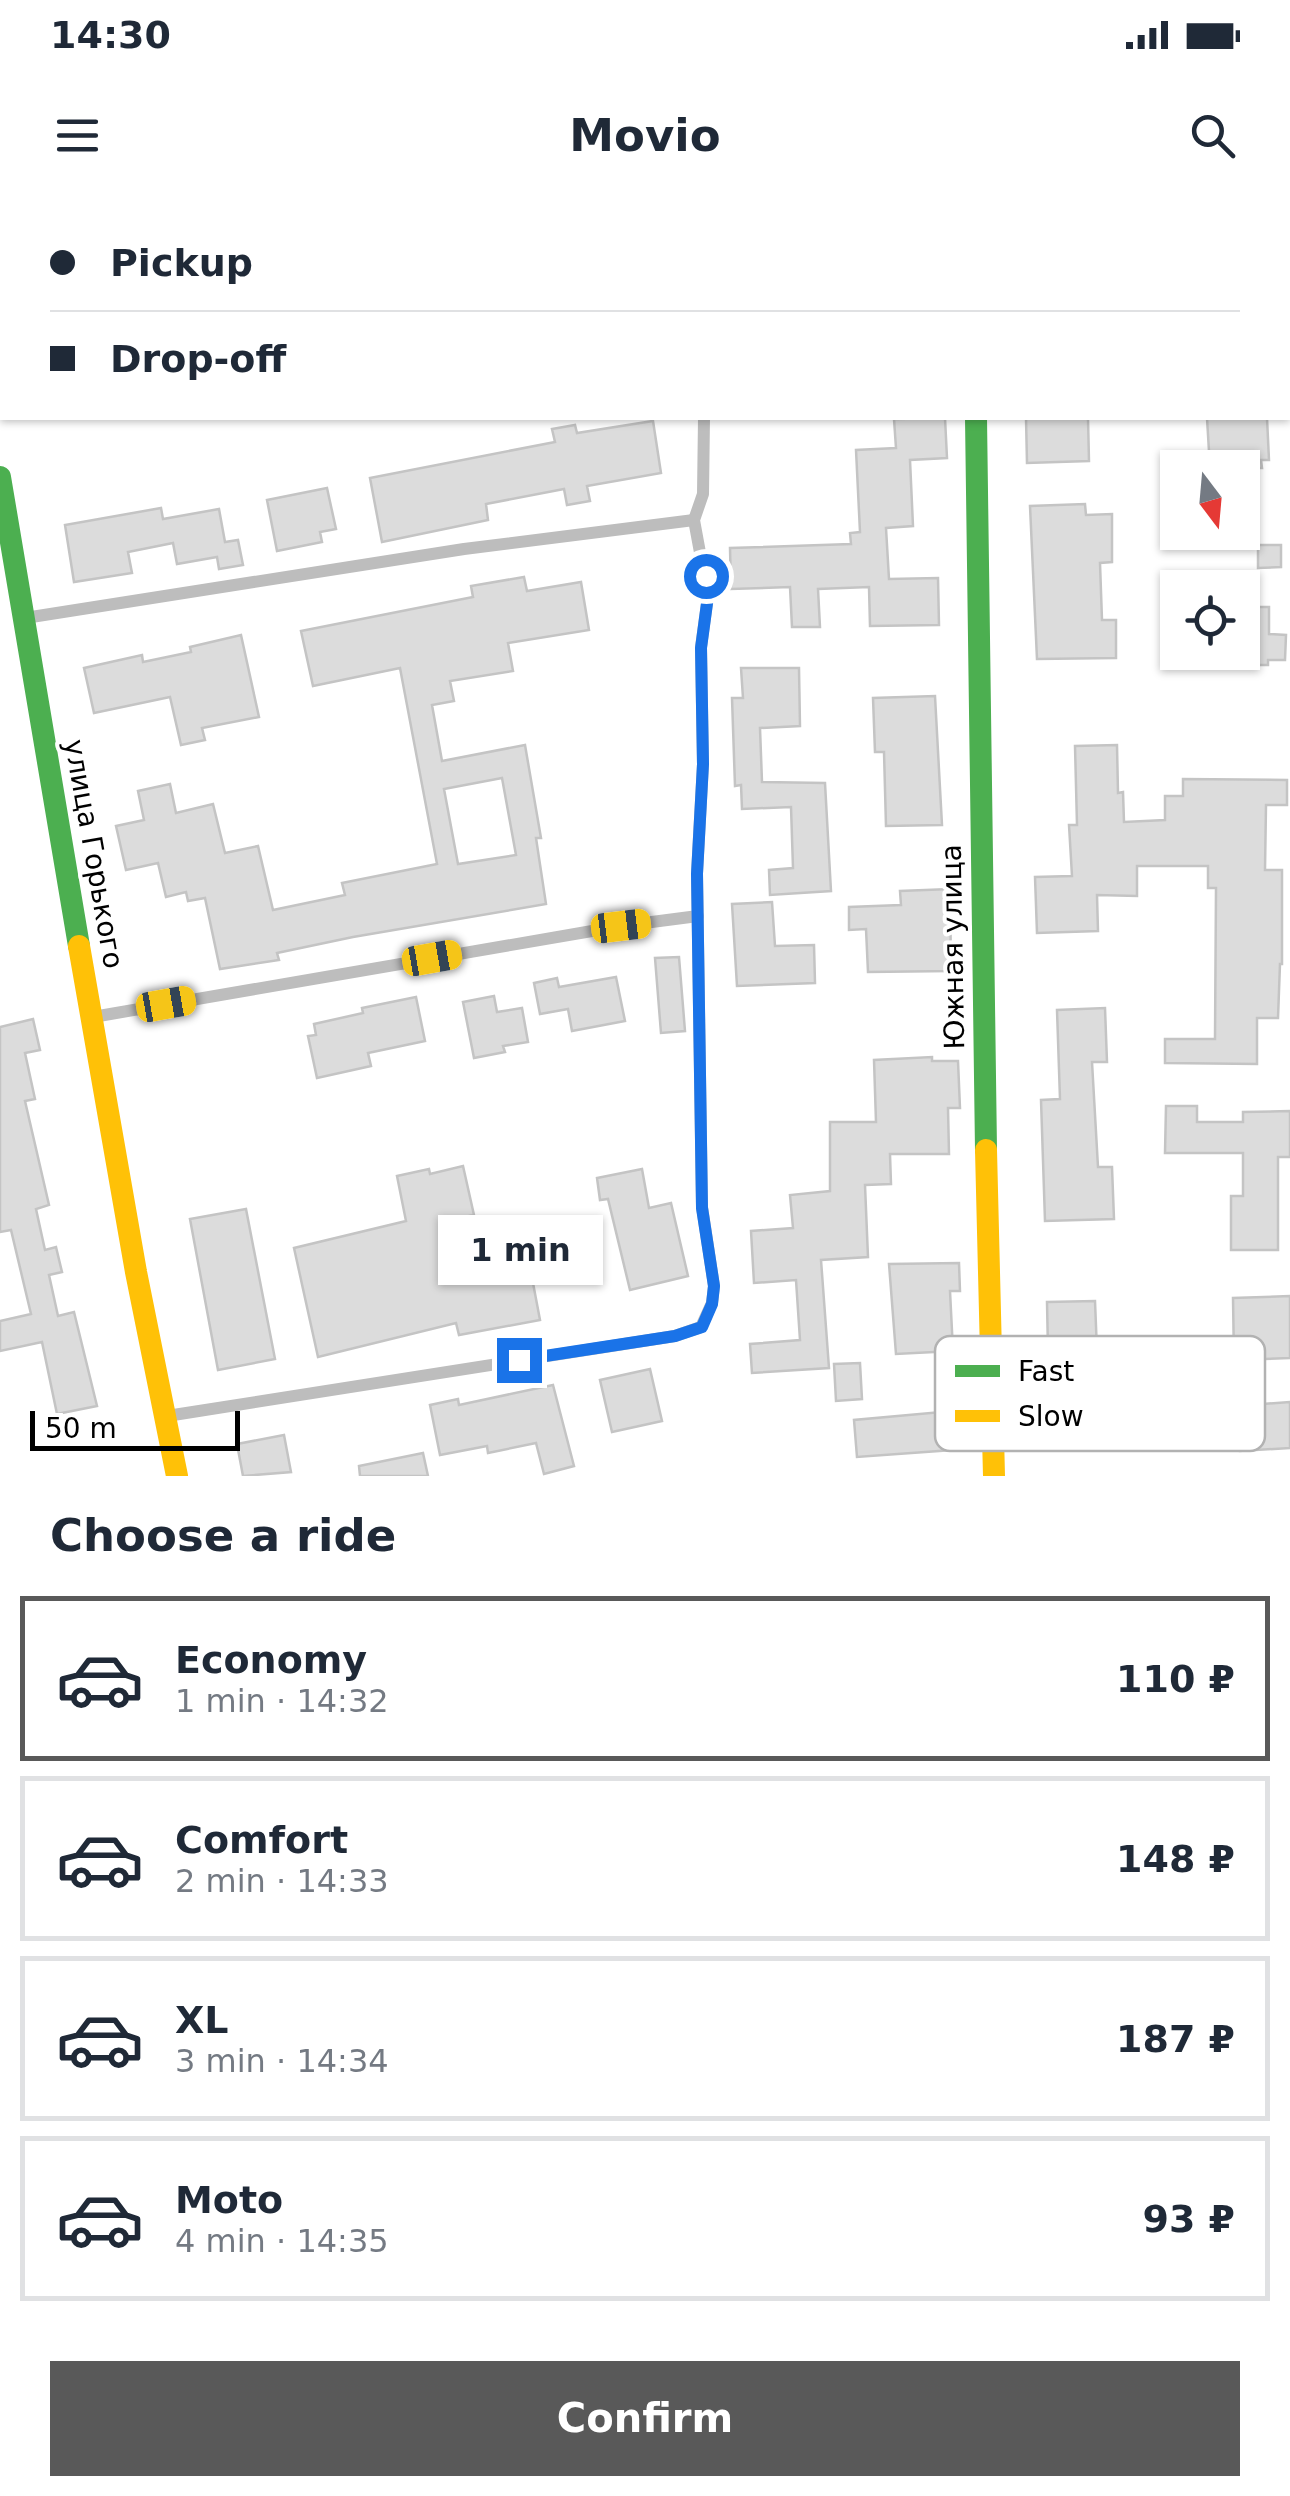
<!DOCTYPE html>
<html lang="en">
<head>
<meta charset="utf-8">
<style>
	:root { --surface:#fff; --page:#f2f2f3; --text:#1f2937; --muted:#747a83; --line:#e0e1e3; --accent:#595959 }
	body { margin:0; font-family:"DejaVu Sans",sans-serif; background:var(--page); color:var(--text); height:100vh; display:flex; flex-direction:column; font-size:38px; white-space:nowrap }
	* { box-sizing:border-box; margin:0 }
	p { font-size:32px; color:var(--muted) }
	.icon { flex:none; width:55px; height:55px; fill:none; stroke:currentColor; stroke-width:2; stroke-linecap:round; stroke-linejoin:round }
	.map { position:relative; height:1276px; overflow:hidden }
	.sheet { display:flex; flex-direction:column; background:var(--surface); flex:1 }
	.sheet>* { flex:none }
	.top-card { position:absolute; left:0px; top:0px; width:1290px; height:220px; box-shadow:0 2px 8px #0004; display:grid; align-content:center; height:220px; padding:0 50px; background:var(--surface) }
	.needle { width:65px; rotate:164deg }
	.buttons { position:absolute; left:1160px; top:250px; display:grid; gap:20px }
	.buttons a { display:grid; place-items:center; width:100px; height:100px; border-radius:0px; background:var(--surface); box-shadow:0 2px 8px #0004; font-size:50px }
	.scale { position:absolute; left:30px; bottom:25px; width:210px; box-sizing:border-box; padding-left:10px; border:5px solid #000; border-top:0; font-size:28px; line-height:35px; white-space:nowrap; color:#000; -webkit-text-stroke:8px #fff; paint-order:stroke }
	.end { position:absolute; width:45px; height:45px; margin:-22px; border:12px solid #1a73e8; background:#fff; box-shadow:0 0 0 5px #fff }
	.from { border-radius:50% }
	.bubble { position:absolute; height:70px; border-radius:0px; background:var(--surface); box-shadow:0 2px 8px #0004; font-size:32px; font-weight:800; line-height:70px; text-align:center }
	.car { position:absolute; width:30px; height:60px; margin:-30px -15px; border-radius:12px; box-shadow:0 0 8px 2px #0007; background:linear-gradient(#f5c518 24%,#345 0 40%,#f5c518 0 76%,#345 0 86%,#f5c518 0) }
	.top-card b { display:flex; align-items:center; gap:35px; height:95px; font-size:38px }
	.top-card b+b { border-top:2px solid var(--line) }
	.top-card i { width:25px; height:25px; background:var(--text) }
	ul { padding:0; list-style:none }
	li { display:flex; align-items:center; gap:30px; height:165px; margin:0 20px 15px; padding:0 30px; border:5px solid var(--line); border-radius:0px }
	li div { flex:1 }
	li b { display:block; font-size:38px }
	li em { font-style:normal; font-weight:800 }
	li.current { border-color:var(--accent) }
	li>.icon { width:90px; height:90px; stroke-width:1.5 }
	h2 { padding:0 50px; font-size:45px; line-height:120px }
	.primary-button { display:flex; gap:20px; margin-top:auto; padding:20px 50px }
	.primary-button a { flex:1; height:115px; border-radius:0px; background:var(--accent); color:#fff; font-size:40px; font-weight:800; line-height:115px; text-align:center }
	.status { display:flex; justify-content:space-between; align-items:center; height:70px; padding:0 50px; background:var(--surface); direction:ltr }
	.status svg { height:28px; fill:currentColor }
	header { display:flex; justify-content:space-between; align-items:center; height:130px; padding:0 50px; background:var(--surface); font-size:45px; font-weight:800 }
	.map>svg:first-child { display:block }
	.building { fill:#dcdcdc; stroke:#c4c4c4; stroke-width:2.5; fill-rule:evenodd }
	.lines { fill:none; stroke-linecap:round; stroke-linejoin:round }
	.lane { stroke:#bdbdbd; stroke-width:12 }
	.street { stroke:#bdbdbd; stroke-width:25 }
	.fast { stroke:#4caf50; stroke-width:22 }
	.slow { stroke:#ffc107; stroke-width:22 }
	.route { stroke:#1a73e8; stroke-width:12 }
	.labels { text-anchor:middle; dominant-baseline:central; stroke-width:8; stroke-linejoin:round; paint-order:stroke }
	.street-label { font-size:28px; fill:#000; stroke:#fff }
	.key { fill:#fff; stroke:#b2b2b2; stroke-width:2.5 }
	.key-label { font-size:28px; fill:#000 }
</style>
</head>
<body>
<div class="status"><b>14:30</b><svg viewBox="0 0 49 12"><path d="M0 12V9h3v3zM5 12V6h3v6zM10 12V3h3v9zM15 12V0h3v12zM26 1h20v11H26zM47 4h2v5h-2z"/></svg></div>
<header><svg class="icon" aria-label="menu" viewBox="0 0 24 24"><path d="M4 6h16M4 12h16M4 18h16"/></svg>Movio<svg class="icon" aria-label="search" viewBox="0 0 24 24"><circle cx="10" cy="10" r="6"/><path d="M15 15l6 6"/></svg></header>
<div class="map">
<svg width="1290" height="1276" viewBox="0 0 1290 1276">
	<rect width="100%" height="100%" fill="#fff"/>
	<g class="building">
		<path d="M945,218L947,258L910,260L913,326L886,328L889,379L938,378L939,425L870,426L869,387L818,389L820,427H792L790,387L731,389L730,348L851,344L850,333L860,332L856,250L896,248L894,219Z"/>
		<path d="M1026,218H1088L1089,261L1027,263Z"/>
		<path d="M1207,218H1267L1269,260H1261L1262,268H1210Z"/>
		<path d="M653,221L661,273L587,286L590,301L567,305L564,289L486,304L488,320L382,342L370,278L555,242L552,229L575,225L577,233Z"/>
		<path d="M327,288L336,329L320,332L322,342L277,351L267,300Z"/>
		<path d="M1085,304L1086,315L1112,314V362L1100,363L1102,420H1116V458L1037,459L1030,306Z"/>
		<path d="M161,308L163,319L219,309L225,342L238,340L243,365L219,369L217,357L177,364L173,343L128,352L132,373L74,382L65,325Z"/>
		<path d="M1258,345H1281V367L1258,368Z"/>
		<path d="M524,377L527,391L581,382L589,430L508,443L513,471L450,481L454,501L432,505L442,561L525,545L541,638H536L546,704L353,737L277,753L279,760L220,769L205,698L188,701L186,692L166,697L158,663L126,670L116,626L144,620L138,591L170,584L176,613L213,604L225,653L258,646L273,710L345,695L342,683L437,664L400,468L313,486L301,431L473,397L471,386ZM502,578L516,655L458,664L444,589Z"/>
		<path d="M1242,407H1269V434L1286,435L1285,460H1268V465H1242Z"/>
		<path d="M241,435L259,517L202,528L205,540L181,545L170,497L94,513L84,468L142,455L143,462L191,452L190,447Z"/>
		<path d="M741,468H799L800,526L760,528L762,582L825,583L831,691L770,695L769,670L793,668L791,607L742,609L741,585L735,586L732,498H743Z"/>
		<path d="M935,496L942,625L886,626L884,552H875L873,498Z"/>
		<path d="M1117,545L1118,593L1123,592L1124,622L1165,620V596H1183V579L1287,580V605H1266L1265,670H1282V764H1280L1278,818H1257V864L1165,863V839H1215L1216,688H1208V666H1137V696L1097,695L1098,731L1037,733L1035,677L1072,676L1069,625H1077L1075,546Z"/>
		<path d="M950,689L951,771L868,772L866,729L849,730V707L901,705L900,691Z"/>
		<path d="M772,702L775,746L814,745L815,783L737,786L732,704Z"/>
		<path d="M679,757L685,831L661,833L655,758Z"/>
		<path d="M616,777L625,821L572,831L568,809L540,814L534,783L557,778L559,787Z"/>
		<path d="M494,796L497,812L522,808L528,842L503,846L505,852L474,858L463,802Z"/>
		<path d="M416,797L425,841L368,853L371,866L317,878L308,836L316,835L314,824L363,813L362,808Z"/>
		<path d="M1105,808L1107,862H1092L1098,967H1112L1114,1019L1045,1021L1041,900L1060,899L1057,810Z"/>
		<path d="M33,819L40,850L25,853L35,899L25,901L49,1005L36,1009L45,1050L56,1047L62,1072L49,1075L58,1116L74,1112L97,1206L57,1214L42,1142L0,1151V1121L31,1114L11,1030L0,1032V827Z"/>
		<path d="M932,857V861H958L960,908H948L949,954H890L891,984L865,985L868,1057L821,1060L829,1168L752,1173L750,1144L800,1140L796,1080L754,1083L751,1031L793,1028L790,995L830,991V922H876L874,860Z"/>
		<path d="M1166,906H1197V922H1243V912L1290,911V957H1278V1050H1231V996H1243V953H1165Z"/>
		<path d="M463,966L474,1015L441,1022L452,1075L501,1065L496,1041L545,1031L555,1078L533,1083L540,1120L459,1135L456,1123L318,1157L294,1048L406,1021L397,976L429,969L430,974Z"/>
		<path d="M642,969L649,1008L671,1003L688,1076L630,1090L608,999L600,1000L597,978Z"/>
		<path d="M246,1009L275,1159L218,1170L190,1019Z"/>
		<path d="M959,1063L960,1091H950L953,1151L896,1154L889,1064Z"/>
		<path d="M1290,1096V1158L1234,1160L1233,1098Z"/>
		<path d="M1095,1101L1100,1227H1060L1059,1151H1048L1047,1102Z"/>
		<path d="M860,1163L862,1199L836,1201L834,1164Z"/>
		<path d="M650,1169L662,1221L612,1232L600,1180Z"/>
		<path d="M553,1185L574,1266L544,1274L536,1243L488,1253L487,1246L440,1255L430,1205L458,1199L459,1205Z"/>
		<path d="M1290,1202V1248L1240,1251L1237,1206Z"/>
		<path d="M963,1210L966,1249L857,1257L854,1220Z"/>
		<path d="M284,1235L291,1272L243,1276L237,1244Z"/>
		<path d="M423,1253L428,1276H360L359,1266Z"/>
	</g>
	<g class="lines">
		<g class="lane">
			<path d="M118,2L132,0"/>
			<path d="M697,2V0"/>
			<path d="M0,22H2"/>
			<path d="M25,418L464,349L694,320"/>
			<path d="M93,817L621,726L698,716"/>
			<path d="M167,1216L675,1136L701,1127L712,1103L714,1086L702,1007L697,673L703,564L701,447L708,396L694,320L703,294L704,218"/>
		</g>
		<path class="street" d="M974,0V2"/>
		<g class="fast">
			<path d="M976,218L986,950"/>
			<path d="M0,277L79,746"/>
		</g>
		<g class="slow">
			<path d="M79,746L136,1072L177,1276"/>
			<path d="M986,950L994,1276"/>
		</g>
	</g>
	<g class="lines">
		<path class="route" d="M519,1160L675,1136L702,1127L712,1104L714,1086L702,1008L697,674L703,564L701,448L708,396L706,376"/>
	</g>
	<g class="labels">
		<g class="street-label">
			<text transform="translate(94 654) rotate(80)">улица Горького</text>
			<text transform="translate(953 747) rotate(-91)">Южная улица</text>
		</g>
	</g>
	<rect x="935" y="1136" width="330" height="115" rx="15" class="key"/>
	<rect x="955" y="1165" width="45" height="12" fill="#4caf50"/>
	<rect x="955" y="1210" width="45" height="12" fill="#ffc107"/>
	<g class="key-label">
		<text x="1018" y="1181">Fast</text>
		<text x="1018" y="1226">Slow</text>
	</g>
</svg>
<div class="buttons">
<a><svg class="needle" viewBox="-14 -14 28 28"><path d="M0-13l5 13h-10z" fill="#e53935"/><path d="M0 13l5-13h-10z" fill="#747a83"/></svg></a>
<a><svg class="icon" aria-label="locate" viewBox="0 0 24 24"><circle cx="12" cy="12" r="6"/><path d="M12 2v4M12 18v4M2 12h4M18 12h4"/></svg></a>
</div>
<div class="scale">50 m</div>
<i class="end from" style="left:706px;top:376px"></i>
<i class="end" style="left:519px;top:1160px"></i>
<div class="bubble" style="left:438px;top:1015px;width:165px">1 min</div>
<i class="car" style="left:621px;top:726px;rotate:83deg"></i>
<i class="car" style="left:432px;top:758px;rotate:80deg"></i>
<i class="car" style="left:166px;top:804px;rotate:80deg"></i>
<div class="top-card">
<b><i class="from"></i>Pickup</b>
<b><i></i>Drop-off</b>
</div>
</div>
<section class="sheet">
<h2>Choose a ride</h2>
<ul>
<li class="current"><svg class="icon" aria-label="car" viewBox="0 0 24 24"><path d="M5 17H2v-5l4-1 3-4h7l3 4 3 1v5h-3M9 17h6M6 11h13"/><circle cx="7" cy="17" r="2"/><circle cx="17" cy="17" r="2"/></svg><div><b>Economy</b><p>1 min · 14:32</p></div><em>110 ₽</em></li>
<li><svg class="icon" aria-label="car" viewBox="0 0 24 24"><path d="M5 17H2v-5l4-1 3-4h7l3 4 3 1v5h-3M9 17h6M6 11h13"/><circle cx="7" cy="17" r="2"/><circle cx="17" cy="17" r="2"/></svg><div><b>Comfort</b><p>2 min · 14:33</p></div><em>148 ₽</em></li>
<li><svg class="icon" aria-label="car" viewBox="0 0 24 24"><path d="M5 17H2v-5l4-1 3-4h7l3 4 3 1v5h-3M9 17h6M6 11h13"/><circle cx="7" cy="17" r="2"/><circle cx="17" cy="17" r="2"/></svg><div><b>XL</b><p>3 min · 14:34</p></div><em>187 ₽</em></li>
<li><svg class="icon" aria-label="car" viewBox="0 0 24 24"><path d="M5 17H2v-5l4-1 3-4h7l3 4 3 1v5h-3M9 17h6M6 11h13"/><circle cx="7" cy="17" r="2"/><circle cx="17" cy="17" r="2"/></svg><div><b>Moto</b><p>4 min · 14:35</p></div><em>93 ₽</em></li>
</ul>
<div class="primary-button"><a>Confirm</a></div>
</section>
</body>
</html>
